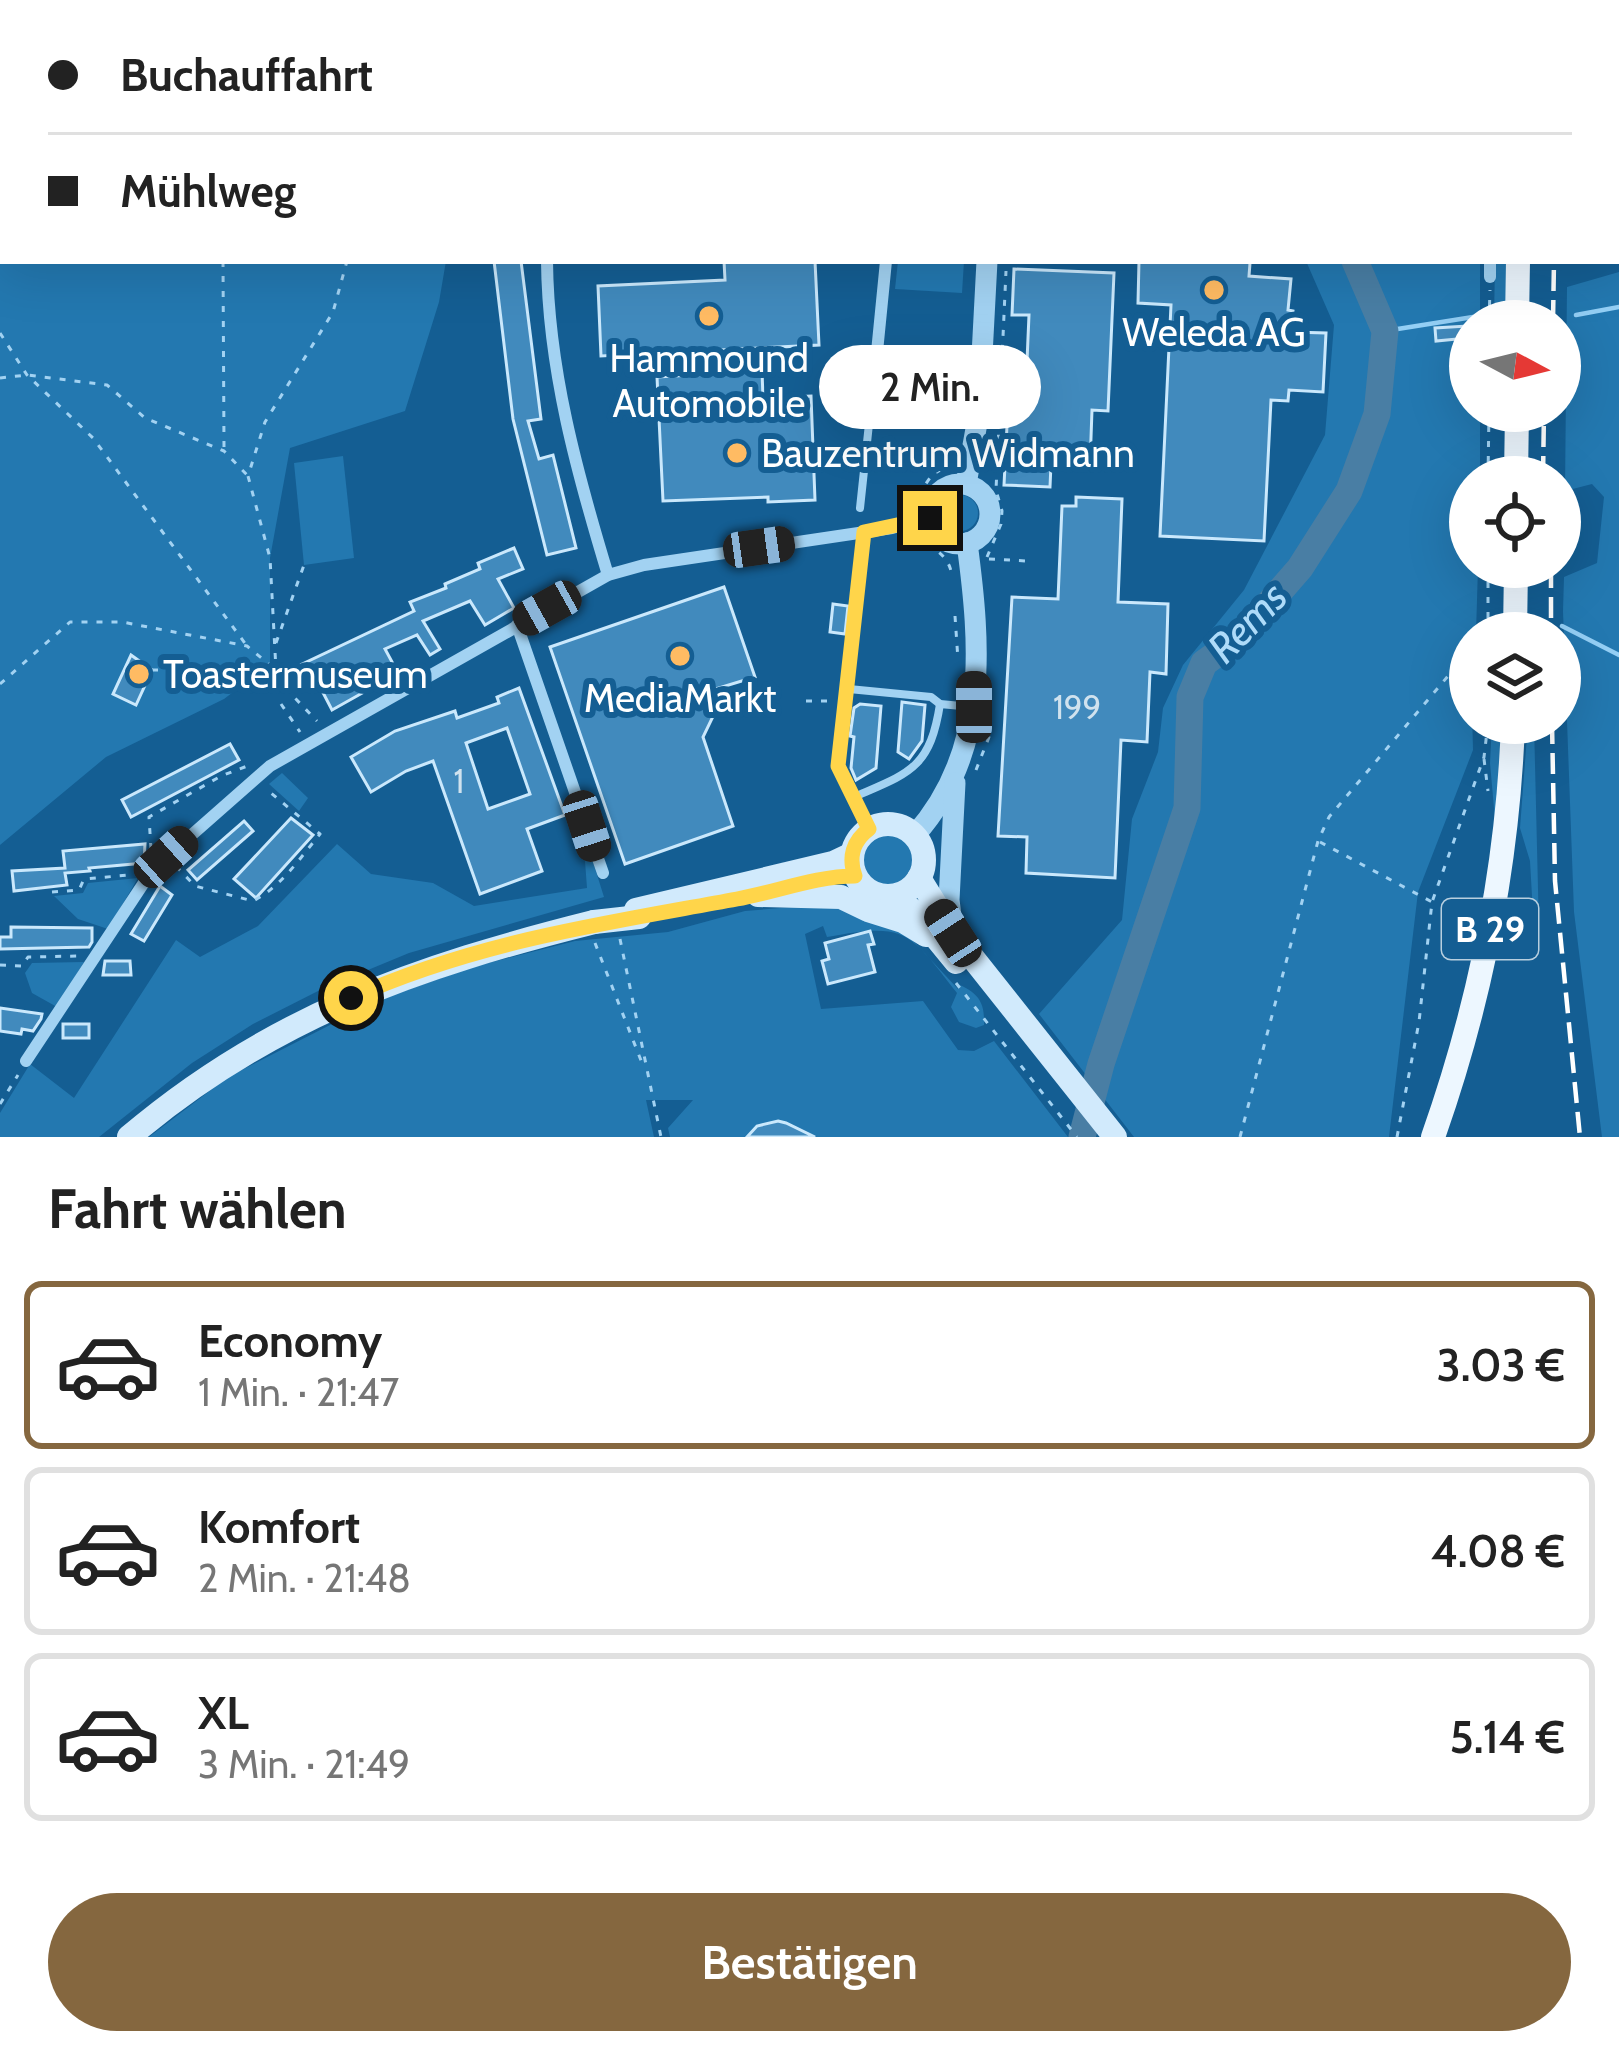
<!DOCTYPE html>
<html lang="de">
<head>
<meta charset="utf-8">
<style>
	:root { --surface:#fff; --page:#f2f2f2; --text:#222; --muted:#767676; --line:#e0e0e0; --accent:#85673f }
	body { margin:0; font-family:Cabin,sans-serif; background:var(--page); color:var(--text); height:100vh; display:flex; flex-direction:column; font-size:45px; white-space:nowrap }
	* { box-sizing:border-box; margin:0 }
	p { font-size:39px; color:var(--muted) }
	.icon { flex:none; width:66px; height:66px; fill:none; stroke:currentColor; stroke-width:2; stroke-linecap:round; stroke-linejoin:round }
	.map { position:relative; height:1137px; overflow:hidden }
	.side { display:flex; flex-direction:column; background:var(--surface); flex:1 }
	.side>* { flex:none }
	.banner { position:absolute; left:0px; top:0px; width:1620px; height:264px; box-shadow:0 12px 48px #0002; display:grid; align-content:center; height:264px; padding:0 48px; background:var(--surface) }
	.needle { width:78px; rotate:97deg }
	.buttons { position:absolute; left:1449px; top:300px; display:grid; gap:24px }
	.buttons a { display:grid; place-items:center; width:132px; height:132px; border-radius:50%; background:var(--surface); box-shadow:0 12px 48px #0002; font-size:60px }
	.end { position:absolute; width:54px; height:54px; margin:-27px; border:15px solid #ffd54a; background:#111; box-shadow:0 0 0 6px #111 }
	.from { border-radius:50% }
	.bubble { position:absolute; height:84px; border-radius:42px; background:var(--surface); box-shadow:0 12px 48px #0002; font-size:39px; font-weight:600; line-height:84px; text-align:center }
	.car { position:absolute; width:36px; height:72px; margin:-36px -18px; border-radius:15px; box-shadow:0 0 9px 3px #0007; background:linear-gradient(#222 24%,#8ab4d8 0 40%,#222 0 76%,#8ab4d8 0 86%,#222 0) }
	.banner b { display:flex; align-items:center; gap:42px; height:114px; font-size:45px }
	.banner b+b { border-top:3px solid var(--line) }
	.banner i { width:30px; height:30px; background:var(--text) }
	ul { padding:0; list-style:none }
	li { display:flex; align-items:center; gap:36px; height:168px; margin:0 24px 18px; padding:0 24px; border:6px solid var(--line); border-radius:18px }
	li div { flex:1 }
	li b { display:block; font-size:45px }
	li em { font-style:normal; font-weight:600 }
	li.current { border-color:var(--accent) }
	li>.icon { width:108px; height:108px; stroke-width:1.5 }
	h2 { padding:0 48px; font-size:54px; line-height:144px }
	.primary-button { display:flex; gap:24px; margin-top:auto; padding:24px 48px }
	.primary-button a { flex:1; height:138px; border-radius:72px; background:var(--accent); color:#fff; font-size:48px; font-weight:600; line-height:138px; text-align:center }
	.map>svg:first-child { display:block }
	.green { fill:#2378b0 }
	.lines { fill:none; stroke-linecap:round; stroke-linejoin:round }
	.stream { stroke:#94cff5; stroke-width:4.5 }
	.river { stroke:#497ea4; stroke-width:27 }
	.building { fill:#418abd; stroke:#cae8fc; stroke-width:3; fill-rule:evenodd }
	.path { stroke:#a2d2f2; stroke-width:3; stroke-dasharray:6 9; stroke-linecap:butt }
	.service { stroke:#a2d2f2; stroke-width:8 }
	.minor { stroke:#a2d2f2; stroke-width:12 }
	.tertiary { stroke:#a2d2f2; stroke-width:21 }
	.secondary { stroke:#d1eafc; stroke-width:24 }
	.primary { stroke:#edf7ff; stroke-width:24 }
	.rail { stroke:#fff; stroke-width:4.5; stroke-dasharray:21 9; stroke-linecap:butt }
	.secondary-bridge { stroke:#d1eafc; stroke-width:24 }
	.route { stroke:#ffd54a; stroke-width:15 }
	.poi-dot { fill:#ffbb63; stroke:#145e93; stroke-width:4.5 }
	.labels { text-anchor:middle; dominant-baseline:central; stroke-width:12; stroke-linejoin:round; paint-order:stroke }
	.number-label { font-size:33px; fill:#d0e2ee }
	.shield { fill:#145e93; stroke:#b8cfdf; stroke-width:3 }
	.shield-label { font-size:36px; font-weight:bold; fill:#fff }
	.poi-label { font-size:39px; fill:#fff; stroke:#145e93 }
	.water-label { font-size:42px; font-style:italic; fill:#aedbf9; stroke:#145e93 }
</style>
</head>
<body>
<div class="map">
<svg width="1619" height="1137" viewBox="0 0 1619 1137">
	<rect width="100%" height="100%" fill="#145e93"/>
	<g class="green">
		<path d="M0,0H448L3,3V261H446L439,302L405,411L290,448L270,558V664L224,699L106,757L0,845Z"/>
		<rect x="1108" y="0" width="370" height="3"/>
		<path d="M898,261H964L962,293L895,289Z"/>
		<path d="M1306,261H1480V321H1470V411H1480V477H1470V567H1478L1476,633H1470L1473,750L1418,892L1389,1137H1134L1039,1014L1122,920L1132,819L1158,752L1163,708L1183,665L1244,590L1325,435L1334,325Z"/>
		<path d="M1495,261H1510L1511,321H1494Z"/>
		<path d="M1619,272V1137H1602L1574,912L1563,611L1564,577L1597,563L1604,497L1592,484L1565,491L1567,287Z"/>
		<path d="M343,456L354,558L304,565L294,463Z"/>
		<circle cx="960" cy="513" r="18"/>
		<path d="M1492,723H1507L1497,842L1490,763Z"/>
		<path d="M1528,723H1534L1539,930L1534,931L1530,861L1520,828Z"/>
		<path d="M282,773L308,798L299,811L269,784Z"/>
		<circle cx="886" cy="858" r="27"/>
		<path d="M337,844L371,874L433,883L474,906L587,888L584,848L588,846L604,897L409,953L322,989L253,1024L192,1063L99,1137H0V1113L30,1064L74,1098L176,940L200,957L258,926Z"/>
		<path d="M138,878L108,929L78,919L54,896L83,893L88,883Z"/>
		<path d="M830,904L903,930L958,989L960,985C979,994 985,1003 984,1025L976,1028L959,1022L951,1007L957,993C909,931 906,922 827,937L823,926L805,934L821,1009L923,1001L958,1050L974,1051L994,1041L1068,1137H670L668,1128L693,1100H646L654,1137H149L228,1077L381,999L476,966L575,941L668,932L745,911Z"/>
		<path d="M84,962L57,1007L32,993L25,973L32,963Z"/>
	</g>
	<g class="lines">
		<g class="stream">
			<path d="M1576,315L1619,307"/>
			<path d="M1385,331L1473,317"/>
			<path d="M1562,626L1619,655"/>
		</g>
		<g class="river">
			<path d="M1207,0L1210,3"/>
			<path d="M1082,1137L1101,1064L1187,808L1190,697L1204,663L1239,638L1300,568L1349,491L1377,414L1385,331L1355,261"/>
		</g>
	</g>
	<g class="building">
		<path d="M494,261H521L541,419L528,421L539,459L553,455L576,548L547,555L513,419Z"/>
		<path d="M724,261H815L819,345L601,356L598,286L725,280Z"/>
		<path d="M1139,261H1243L1250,263L1249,276L1291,279L1288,310L1293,311L1292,332L1326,333L1323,392L1289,390L1288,401L1271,400L1264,541L1160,536L1171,305L1138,303Z"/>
		<path d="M1014,269L1114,273L1108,411L1092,410L1090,465L1051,464L1050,487L1004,485L1008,406L1025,407L1029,315H1012Z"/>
		<path d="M1467,326L1468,338L1436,341L1435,328Z"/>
		<path d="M762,371L763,398L811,396L815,500L768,502V497L663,501L657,377Z"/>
		<path d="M1076,497L1122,499L1118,602L1168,604L1166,674L1150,672L1147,742L1121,740L1115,878L1026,873L1027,837L998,836L1012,597L1058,599L1062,506H1076Z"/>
		<path d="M514,548L523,569L498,579L514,608L485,625L470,601L423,621L440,649L430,655L417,635L385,649L398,673L332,710L318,683L305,689L296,667L414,611L410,602L446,588L445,584L480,569L478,563Z"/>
		<path d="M724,587L755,677L702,693L720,702L703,737L733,826L625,864L550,647Z"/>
		<path d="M833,604L848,606L845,634L830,632Z"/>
		<path d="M131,655L152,670L136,705L113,694Z"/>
		<path d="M519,688L565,815L527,829L542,871L480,894L433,761L406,771L371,792L351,757L395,731L455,711L457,718L499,703L497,697ZM507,728L530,794L488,809L466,743Z"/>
		<path d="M902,702L925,705L922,741L909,759L898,752Z"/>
		<path d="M860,704L881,706L876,768L856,780L851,768L854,737L850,736L854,708Z"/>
		<path d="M230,744L239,760L131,817L122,800Z"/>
		<path d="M291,818L313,835L256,898L234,879Z"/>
		<path d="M244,821L253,831L197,880L188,870Z"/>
		<path d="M145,844L144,863L89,868L90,871L65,873L67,885L14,891L12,871L65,868L63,851Z"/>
		<path d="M160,886L172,895L144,941L131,934Z"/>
		<path d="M11,927L92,928V942L89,947L0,949V937H11Z"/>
		<path d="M870,931L874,944L868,945L875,972L828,984L822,961L829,959L825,943Z"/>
		<path d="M105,961H130L131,975H103Z"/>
		<path d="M0,1008L42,1014L41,1019L33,1031L22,1029L21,1034L0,1031Z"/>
		<rect x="63" y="1024" width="26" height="14"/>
		<path d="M778,1121L786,1123L815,1137H747L757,1126Z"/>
	</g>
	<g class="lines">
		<g class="path">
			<path d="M357,0V3"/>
			<path d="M1020,3V0"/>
			<path d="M223,261L224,449"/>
			<path d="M1489,321L1490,290"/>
			<path d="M0,333L27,375L93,438L247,646"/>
			<path d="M0,378L27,375L107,385L145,418L224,451L248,476"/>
			<path d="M1488,477L1489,411"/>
			<path d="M909,508L932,475L950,464"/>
			<path d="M912,541C929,543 947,554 951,571"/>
			<path d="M987,557L1001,524L1002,511L996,490L1006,271"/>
			<path d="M989,559L1027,561"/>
			<path d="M1488,567V633"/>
			<path d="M955,616L958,660"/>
			<path d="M1482,633L1488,619"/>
			<path d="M276,643L304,565"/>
			<path d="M152,670H276L270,558L248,476L265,422L333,312L347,261"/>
			<path d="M0,684L70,622H122L247,646L276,670L293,696L317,721"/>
			<path d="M806,701H836"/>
			<path d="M281,704L300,732"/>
			<path d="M1484,759L1488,791"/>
			<path d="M976,770L989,737L990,716"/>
			<path d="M1320,842L1432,902"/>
			<path d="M151,849L149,817L221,776L250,765"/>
			<path d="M176,866L195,886L253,901C281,887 300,858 320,834L265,788"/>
			<path d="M52,892L79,890L84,879L129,875"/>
			<path d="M620,939L661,1137"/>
			<path d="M595,943L642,1063"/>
			<path d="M0,965L22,966L28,957L81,956"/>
			<path d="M956,983L1077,1137"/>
			<path d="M0,1104L18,1075"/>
			<path d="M1240,1137L1318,841L1329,817L1470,650"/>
			<path d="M1397,1137L1419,1022L1432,902L1484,757L1488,723"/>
		</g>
		<g class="service">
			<path d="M1377,0V3"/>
			<path d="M860,508L874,377L980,371"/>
			<path d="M864,533L839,766L869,829"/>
			<path d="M849,689L931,697L940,704L972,707"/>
			<path d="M854,797C909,773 930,769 940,704"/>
		</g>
		<g class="minor">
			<path d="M1490,0V3"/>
			<path d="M563,3V0"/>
			<path d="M914,3V0"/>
			<path d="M547,261C548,368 577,473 608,575"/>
			<path d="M1490,277V261"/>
			<path d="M876,362L886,261"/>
			<path d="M517,625L603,873"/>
			<path d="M26,1061L153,869L270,766L608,575L644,565L892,528L930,518"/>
		</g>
		<g class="tertiary">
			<path d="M999,3V0"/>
			<path d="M966,484L979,412L987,261"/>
			<circle cx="960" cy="514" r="30"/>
			<path d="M915,835C989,752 981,647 967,543"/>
			<path d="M953,931L949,900L955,783"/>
		</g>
		<g class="secondary">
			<circle cx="888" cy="860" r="36"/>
			<path d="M919,878L953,933L1115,1137"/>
			<path d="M758,895L841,897L868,910L903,921L926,935"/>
			<path d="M892,896L915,912L956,962"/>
			<path d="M636,910L833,863L852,854"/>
			<path d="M129,1137C270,1017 418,966 594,922"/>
		</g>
		<g class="primary">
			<path d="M1519,3V0"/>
			<path d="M1517,321L1518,261"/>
			<path d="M1516,477L1517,411"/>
			<path d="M1515,633L1516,567"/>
			<path d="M1433,1137C1480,1004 1508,864 1513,723"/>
		</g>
		<g class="rail">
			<path d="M1545,3V0"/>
			<path d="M1553,321L1554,261"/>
			<path d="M1543,477L1544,411"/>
			<path d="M1551,567V633"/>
			<path d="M1552,723L1555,881L1580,1137"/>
		</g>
		<path class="secondary-bridge" d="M594,922L639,917"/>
	</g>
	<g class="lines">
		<path class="route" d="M351,998C478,941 602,924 737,899C776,892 816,876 855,876C848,857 853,841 869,829L838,766L864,532L930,518"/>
	</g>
	<g class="poi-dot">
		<circle cx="1214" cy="290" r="12"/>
		<circle cx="709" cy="316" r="12"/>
		<circle cx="737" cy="453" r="12"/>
		<circle cx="680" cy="656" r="12"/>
		<circle cx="139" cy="674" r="12"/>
	</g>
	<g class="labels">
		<g class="number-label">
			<text x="1077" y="707">199</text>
			<text x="459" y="781">1</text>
		</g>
		<rect class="shield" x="1442" y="899" width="96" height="60" rx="9"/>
		<g class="shield-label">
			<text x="1490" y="929">B 29</text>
		</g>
		<g class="poi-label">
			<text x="1214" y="332">Weleda AG</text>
			<text x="709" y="358">Hammound<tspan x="709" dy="45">Automobile</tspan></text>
			<text x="761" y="453" text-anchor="start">Bauzentrum Widmann</text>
			<text x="163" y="674" text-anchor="start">Toastermuseum</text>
			<text x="680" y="698">MediaMarkt</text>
		</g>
		<g class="water-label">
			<text transform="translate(1247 622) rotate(-46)">Rems</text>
		</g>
	</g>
</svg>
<div class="buttons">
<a><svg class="needle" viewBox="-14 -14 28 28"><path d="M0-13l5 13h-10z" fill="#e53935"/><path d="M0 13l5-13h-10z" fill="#767676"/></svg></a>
<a><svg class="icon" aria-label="locate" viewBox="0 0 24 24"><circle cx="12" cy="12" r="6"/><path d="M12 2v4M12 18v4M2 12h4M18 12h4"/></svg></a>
<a><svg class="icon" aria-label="layers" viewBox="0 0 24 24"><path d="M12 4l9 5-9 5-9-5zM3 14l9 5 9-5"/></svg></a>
</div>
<i class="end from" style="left:351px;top:998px"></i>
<i class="end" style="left:930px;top:518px"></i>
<div class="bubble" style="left:819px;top:345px;width:222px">2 Min.</div>
<i class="car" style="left:759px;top:547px;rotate:82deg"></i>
<i class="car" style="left:547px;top:608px;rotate:241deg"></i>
<i class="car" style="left:974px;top:707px;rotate:0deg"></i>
<i class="car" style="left:587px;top:826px;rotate:162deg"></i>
<i class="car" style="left:166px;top:857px;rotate:48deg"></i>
<i class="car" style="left:953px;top:933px;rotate:327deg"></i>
<div class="banner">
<b><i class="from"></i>Buchauffahrt</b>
<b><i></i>Mühlweg</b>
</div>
</div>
<section class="side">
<h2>Fahrt wählen</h2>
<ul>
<li class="current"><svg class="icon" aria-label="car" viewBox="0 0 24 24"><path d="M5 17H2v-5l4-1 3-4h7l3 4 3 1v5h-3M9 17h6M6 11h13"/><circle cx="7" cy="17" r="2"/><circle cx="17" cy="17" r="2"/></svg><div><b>Economy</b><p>1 Min. · 21:47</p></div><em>3.03 €</em></li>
<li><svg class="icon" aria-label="car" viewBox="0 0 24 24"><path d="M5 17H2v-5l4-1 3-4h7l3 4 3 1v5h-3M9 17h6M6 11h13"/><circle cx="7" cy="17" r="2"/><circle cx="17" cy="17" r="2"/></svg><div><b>Komfort</b><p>2 Min. · 21:48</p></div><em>4.08 €</em></li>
<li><svg class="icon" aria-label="car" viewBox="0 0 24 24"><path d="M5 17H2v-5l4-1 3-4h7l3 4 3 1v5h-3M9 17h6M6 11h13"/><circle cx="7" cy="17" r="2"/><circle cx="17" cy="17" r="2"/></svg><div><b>XL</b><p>3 Min. · 21:49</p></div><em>5.14 €</em></li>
</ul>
<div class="primary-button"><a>Bestätigen</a></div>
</section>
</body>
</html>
